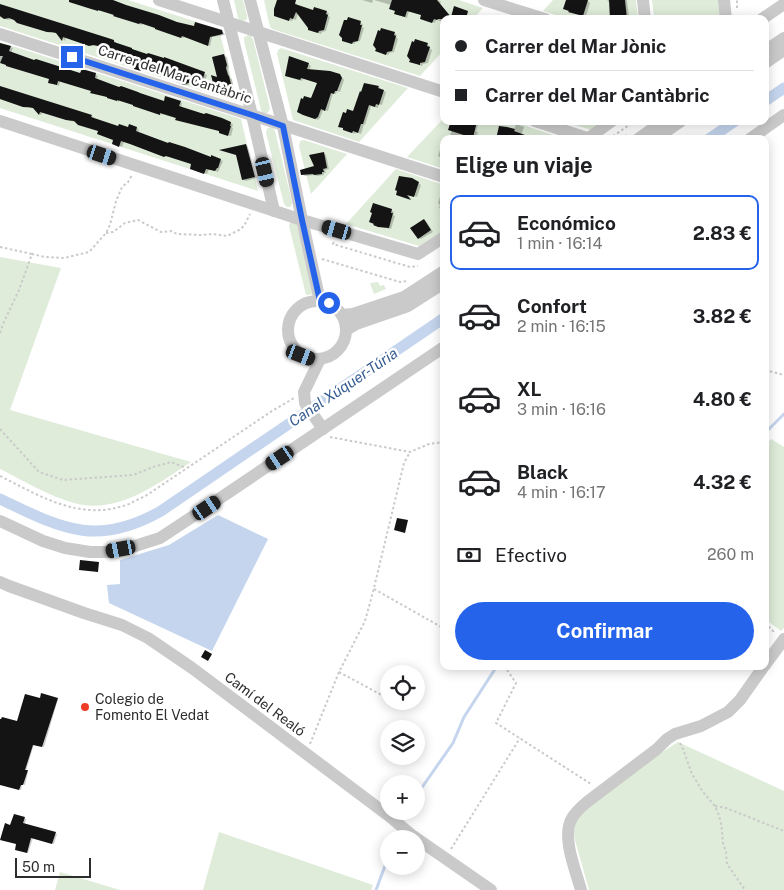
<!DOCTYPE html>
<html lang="es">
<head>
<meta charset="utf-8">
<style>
	:root { --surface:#fff; --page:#f6f6f6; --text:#202124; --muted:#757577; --line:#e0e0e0; --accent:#2563eb }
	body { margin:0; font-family:"Public Sans",sans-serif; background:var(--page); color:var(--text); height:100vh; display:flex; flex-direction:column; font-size:19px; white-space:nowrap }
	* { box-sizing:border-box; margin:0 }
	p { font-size:16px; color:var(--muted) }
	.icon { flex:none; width:28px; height:28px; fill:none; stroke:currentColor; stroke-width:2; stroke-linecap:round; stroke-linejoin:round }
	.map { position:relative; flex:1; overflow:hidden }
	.side { position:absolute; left:440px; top:135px; width:329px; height:535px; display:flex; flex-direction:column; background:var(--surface); border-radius:10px; box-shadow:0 2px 12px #0003 }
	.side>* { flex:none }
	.guide { position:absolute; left:440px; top:15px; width:329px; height:110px; border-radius:10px; box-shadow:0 2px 12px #0003; display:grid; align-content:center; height:110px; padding:0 15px; background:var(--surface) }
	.controls { position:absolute; left:380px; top:665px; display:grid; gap:10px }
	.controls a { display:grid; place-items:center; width:45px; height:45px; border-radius:50%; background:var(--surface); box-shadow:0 2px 12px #0003; font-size:25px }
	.scale { position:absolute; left:15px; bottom:12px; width:76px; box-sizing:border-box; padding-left:5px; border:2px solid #2d2d2d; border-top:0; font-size:14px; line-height:18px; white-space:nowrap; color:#2d2d2d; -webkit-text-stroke:4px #fff; paint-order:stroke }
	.end { position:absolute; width:22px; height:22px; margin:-11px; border:6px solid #2563eb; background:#fff; box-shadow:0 0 0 2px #fff }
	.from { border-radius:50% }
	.car { position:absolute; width:15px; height:30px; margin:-15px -8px; border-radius:6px; box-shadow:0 0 4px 1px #0007; background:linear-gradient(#222 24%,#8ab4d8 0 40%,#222 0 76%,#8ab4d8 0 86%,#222 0) }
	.guide b { display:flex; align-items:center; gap:18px; height:48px; font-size:19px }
	.guide b+b { border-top:1px solid var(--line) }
	.guide i { width:12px; height:12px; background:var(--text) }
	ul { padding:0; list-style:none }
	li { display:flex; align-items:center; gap:15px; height:75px; margin:0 10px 8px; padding:0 5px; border:2px solid transparent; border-radius:10px }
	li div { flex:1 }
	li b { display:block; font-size:19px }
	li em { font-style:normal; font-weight:700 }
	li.on { border-color:var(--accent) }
	li>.icon { width:45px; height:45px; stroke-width:1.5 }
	h2 { padding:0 15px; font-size:22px; line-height:60px }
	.pay { display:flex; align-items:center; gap:12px; height:55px; padding:0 15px; font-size:19px }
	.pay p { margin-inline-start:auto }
	.cta { display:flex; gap:10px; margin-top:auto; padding:10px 15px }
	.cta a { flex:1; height:58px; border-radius:30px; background:var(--accent); color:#fff; font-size:20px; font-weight:700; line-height:58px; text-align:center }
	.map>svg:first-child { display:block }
	.green { fill:#dfecd9 }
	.water { fill:#c4d5ed }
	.shadow { fill:#0003 }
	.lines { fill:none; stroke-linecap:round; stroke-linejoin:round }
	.stream { stroke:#c4d5ed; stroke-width:3 }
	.canal { stroke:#c4d5ed; stroke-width:11 }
	.building { fill:#141414 }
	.path { stroke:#cacaca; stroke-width:2; stroke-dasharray:2.5 2.5; stroke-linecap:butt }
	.minor { stroke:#cacaca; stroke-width:12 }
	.route { stroke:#2563eb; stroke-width:6 }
	.poi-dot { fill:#ef3c24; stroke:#fff; stroke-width:2 }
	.labels { text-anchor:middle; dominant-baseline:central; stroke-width:5; stroke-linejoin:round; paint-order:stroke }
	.street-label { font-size:14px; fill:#2d2d2d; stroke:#fff }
	.poi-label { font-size:14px; fill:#2d2d2d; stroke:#fff; text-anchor:start }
	.water-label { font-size:15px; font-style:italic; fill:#375d93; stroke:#fff }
</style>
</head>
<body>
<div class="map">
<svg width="784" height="890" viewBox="0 0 784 890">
	<rect width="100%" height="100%" fill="#fff"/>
	<g class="green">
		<path d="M0,0H128L219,29L237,102L0,26Z"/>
		<path d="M234,0H243L247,16V19L244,21H240L238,18Z"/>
		<path d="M264,0H459L483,8L473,19H444V50L420,76L272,29L270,27Z"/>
		<path d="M553,0H636L638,19H568L543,11Z"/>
		<path d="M652,0H719L721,19H654Z"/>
		<path d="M248,35L251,36L253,39L270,108L269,111L267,113H262L261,110L244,41V37Z"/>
		<path d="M0,42L241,119L258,191L0,108Z"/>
		<path d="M281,48L408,88L359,142L293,120L277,54L278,50Z"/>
		<path d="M444,118V121H511L565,139H444V169L407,157Z"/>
		<path d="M562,121H602L591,129H588Z"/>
		<path d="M270,127L273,128L275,131L292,202V204L290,207H287L284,204L266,133L267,129Z"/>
		<path d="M304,140L347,154L311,194L299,146L300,141Z"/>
		<path d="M396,169L444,185V230L419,246L346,224Z"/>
		<path d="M292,221L296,222L315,294L306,295L289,226L290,223Z"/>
		<path d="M0,257L61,268L10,410L191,462C157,484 118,515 74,503C49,496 24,481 0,469Z"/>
		<path d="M378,282L380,286L384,285L386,289L374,294L370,283Z"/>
		<path d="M771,439L784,447V628L781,631L765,619V446Z"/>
		<path d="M678,742L784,791V890H589L575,840L574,832L576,820L615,783Z"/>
		<path d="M219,832L373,885L371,890H203Z"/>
		<path d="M60,872L120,890H55Z"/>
	</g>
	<path class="water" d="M218,515L268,539L212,651L109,603L107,585L120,584V560L169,545Z"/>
	<g class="shadow">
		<path d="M70,0H107L176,23L222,31L224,33L225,35L212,37L210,46L184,37L183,38L159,30L157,28L142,23V25L117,17L115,15L100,10V11L91,9Z"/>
		<path d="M280,0H287L297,4V6L313,11L326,12L329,13L328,16L330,17L326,31L322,32L321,34L312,31L298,13L296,20L293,19L292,21L278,17Z"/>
		<path d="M362,0H373L372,3Z"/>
		<path d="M374,0H438L441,2L440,4L452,18L464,19H444V22L436,20L435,23L424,20L422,15L409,11L407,18L398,15L396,11L391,5Z"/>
		<path d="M568,0H588V1L590,3L586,16L570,12Z"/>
		<path d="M607,0H627L629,16L634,17V19H611L610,3Z"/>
		<path d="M0,5L113,41L116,42V44L204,74L207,75L204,85L193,83L187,85L180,83L178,78L145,66L144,71L138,69L136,64L121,55L100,47L96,45L92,46L66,37L65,41L58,33L55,32L50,33L21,24L12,19L8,20L0,17Z"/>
		<path d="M677,15L682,19H662V16Z"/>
		<path d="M713,16L716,19H698V18Z"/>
		<path d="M360,23L363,24L362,27L364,28L360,41L355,42V44L345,41Z"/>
		<path d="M394,33L397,35L396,37L398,39L394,52L389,53V55L379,52Z"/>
		<path d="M416,40L430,46L429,48L432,50L428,63L423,64L422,66L413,63Z"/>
		<path d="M0,44L13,48L11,53L81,75H96L98,76L96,80L165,102H180L182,103L181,108L222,119L233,124L232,128H233L231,136L222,133L220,131L162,114V115L119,100V102L92,91L60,81L59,86L52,83L50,79L0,62Z"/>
		<path d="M224,56L227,57L229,67L228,70L230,78L232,79L234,89L219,92L216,90Z"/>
		<path d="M308,64L311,66L309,70L339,75L342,77L344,80L340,92L337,91L336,94L333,93L328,111L323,110L320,118L318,120L306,116L318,83L303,78L302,81L289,77Z"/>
		<path d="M365,85L379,87L381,89V90L386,92L382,105L379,104L378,108L371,106L365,125L364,124L361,134L356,132L355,134L347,131Z"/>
		<path d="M0,87L92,116L94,118L93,119L119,127L129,129L130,126L137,128L139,130L138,133L223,161L218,172L209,169L207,174L193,170V164L170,157H168L134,145L124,142L122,147L116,145L115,140L99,131L77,122L70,121L43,112L41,115L35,109L31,107L26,108L0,99Z"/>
		<path d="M456,121L479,122L476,131L478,132L476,139L469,137L468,139H449L454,123Z"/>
		<path d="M516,124L524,127L520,139H511Z"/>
		<path d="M442,144H444V161L442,160L443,159L438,156Z"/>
		<path d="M246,145L248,147L257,178L246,181L243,180Z"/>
		<path d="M324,154L326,155L329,169L325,170L326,173H324V175L317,176L315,175L305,176L302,174L316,167Z"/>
		<path d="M412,179L421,185L417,197L408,194L411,199L400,196Z"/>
		<path d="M442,190H444V210L439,208L440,205L438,203Z"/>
		<path d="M391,210L394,212L393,215L395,216L391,229L377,226Z"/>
		<path d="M424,220L426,221L433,232L421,239L419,238Z"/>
		<path d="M41,699H58L44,747L34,744L26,771L28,772L25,785L22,784L21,790L0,784V720L18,723Z"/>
		<path d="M24,818L26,819L25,824L57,834L54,844L33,838L28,853L18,850V844L11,826Z"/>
	</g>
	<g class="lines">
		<g class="stream">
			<path d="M765,433L784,414"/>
			<path d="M416,796L453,743L464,717L497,666"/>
			<path d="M403,817L405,811"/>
			<path d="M395,839L397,834"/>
			<path d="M376,890L389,855"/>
		</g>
		<g class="canal">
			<path d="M765,101L784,88"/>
			<path d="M709,139L735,121"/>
			<path d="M0,499C61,528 96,548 161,511L444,318"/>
		</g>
	</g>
	<g class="building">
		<path d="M69,0H113L126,5L159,15L177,22L194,26L195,22L222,30L223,34L210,37L208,46L182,36L181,38L155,29V28L140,23L139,24L113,16L114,15L98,10V11L88,8L69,2Z"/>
		<path d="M277,0H296L295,4L313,10L314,7L327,11L326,14L328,15L324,30L319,31L318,33L308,30V28L296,12L293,19L290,18L289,21L274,16V9Z"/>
		<path d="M392,0H437L451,17L454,6L468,11L466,19H438L437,20L434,19L432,23L420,19L421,15L407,11L405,17L394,14L395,11L389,9Z"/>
		<path d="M566,0H588L583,16L568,12L569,11L563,9Z"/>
		<path d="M609,0H625L627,19H610Z"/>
		<path d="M0,4L108,38L114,40V42L132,48V49L147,54L148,53L164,58V57L205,72L201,85L190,82L184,85L176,82L177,78L143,66L141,71L134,69L135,65L119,58L120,55L101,50L98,46L93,45L89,46L63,37L62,41L56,33L51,32H47L17,23L14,20L9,18L4,19L0,16Z"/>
		<path d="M348,17L361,21L360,25H362L358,41L353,42L352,44L342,41V38L339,35L344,20H347Z"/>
		<path d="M381,28L395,32L394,35L396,36L392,51L387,52L386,55L375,51L376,49L373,45L378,30L380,31Z"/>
		<path d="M415,39L428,43L427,46L430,47L425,62L420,63V65L409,62L410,60L407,56L412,41L414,42Z"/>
		<path d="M0,43L11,46L9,51L34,60L36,59L80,73L82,69L96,73L95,78L119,87L121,86L138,92L140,93L164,101L165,96L181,101L179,106L204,114L206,113L222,118L231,122L230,126H231L228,136L219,133V131L175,120L176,118L160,113V115L133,106V105L117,100V101L107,98V97L90,93L91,91L58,81L57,85L48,83L49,79L6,66V65L0,63L3,56H0Z"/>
		<path d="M224,54L227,65L226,68L228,75L229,76L232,88L215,91L211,75L217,77L212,57Z"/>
		<path d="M289,56L309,63L307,69L330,71L340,74L342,78L337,91H335L334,94L331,93L325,111L321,109L318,117L315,119L303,115L297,112L301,98L303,99L304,96L311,98L317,83L301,78L300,80L285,76Z"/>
		<path d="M364,83L379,86L378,88L384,90L379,105L376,104L375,107L369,105L363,124H361L358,133L353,131L352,133L343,130V128L338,127L343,112L346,113L347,109L353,111L360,91L361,92Z"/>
		<path d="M0,86L92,115L91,117L118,126L119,124L128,127L129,124L137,127L136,131L168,143L169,142L185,147L211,157V155L221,159L218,168H217L215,171L206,169L204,174L190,169L191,164L166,156L164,157L130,144L121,141L119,147L112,144L113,140L97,134L98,131L78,125L74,121L66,120L40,112L39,115L33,108L27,107H23L0,99Z"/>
		<path d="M451,121H477L473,138L448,130Z"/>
		<path d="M499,126L507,127L515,129L514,131L533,138L532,139H496Z"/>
		<path d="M246,144L255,177L242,180L236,155L219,150Z"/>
		<path d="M324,152L327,168L323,169L324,172H322V174L314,175L313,174L301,175L300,170L314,166L309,155Z"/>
		<path d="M399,176L412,178L419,182L414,197L407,195L411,200L396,195L397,191L395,190Z"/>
		<path d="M373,203L392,209L391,213H393L389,228L378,227L373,225L374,224L369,222L372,213L370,212Z"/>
		<path d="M424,219L431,230L418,239L410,228Z"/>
		<path d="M397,518L408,520L405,533L394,530Z"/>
		<path d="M80,560L99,562L98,572L79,570Z"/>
		<path d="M205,650L212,654L208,661L201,657Z"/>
		<path d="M41,693L58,698L42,747L33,745L25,770H28L23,785H21L19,790L0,785V719H1L2,717L17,721L25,694L40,698Z"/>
		<path d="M14,814L25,817L23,823L56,832L52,844L31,838L27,853L15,850L16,844L0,840L5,823L10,825Z"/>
	</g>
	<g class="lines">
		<g class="path">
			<path d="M737,8V0"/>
			<path d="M609,139L635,121"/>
			<path d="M622,139L627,135"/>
			<path d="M106,233L113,232L125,223L138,220L161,232L171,231L177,234L201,235L213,234L227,236L239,230L244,226L250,214"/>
			<path d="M334,242L333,244L410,267L418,266"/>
			<path d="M0,247L32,254"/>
			<path d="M322,259L400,282L407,281"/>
			<path d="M765,265V266"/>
			<path d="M0,333L3,324L19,290L32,254L45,257L64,258L89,252L106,233L110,225L116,201L122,187L128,182L132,175"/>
			<path d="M765,370L784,375"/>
			<path d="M0,429L39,472L63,480L133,475L153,467L171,462L186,468"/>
			<path d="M330,437L410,452L429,444L444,442"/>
			<path d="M0,476C42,497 81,522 129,504C135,501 141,498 147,495L272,411L294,398"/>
			<path d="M374,589L443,628"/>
			<path d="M765,623L774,632"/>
			<path d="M507,670L516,683L496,723L591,784"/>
			<path d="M339,672L389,699"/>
			<path d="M392,701L399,705"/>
			<path d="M680,743L683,749L692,774L703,792L715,806L718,813L721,822L723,843L726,852L727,864L745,890"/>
			<path d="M310,744L339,672L365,621L373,592L404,463L410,452"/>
			<path d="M715,806L726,808L784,831"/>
			<path d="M451,849L520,738"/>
		</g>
		<g class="minor">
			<path d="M159,0L444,92"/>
			<path d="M223,0L252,115L274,211"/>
			<path d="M250,0L283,126L302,220L320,301"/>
			<path d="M484,0L545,19"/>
			<path d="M643,0L645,19"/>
			<path d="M724,0L726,19"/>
			<path d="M762,19L784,4"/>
			<path d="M0,34L444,177"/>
			<path d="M765,51L784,38"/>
			<path d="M765,63L784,50"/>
			<path d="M0,121L302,220L418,254L444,237"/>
			<path d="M535,121L587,138"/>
			<path d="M587,139L612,121"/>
			<path d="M638,139L663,121"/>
			<path d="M655,139L681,121"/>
			<path d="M750,139L784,115"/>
			<circle cx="317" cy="330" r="29"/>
			<path d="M342,315L353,314L404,297L444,271"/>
			<path d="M346,330L356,324L408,306L444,283"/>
			<path d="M320,359L304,392L305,403L323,429"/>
			<path d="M0,521L43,541L65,548L90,552H108L135,546L160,538L207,507L444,347"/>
			<path d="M0,582L9,586L84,613L122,625L148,638L192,668L389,816L413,836L491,890"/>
			<path d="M765,665L784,639"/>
			<path d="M581,890C576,871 562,839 571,820C574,813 581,807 587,802L657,749L667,739L675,734L701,726L728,712L740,700L764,666"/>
		</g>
	</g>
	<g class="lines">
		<path class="route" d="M72,57L252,115L283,126L302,220L320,301L329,303"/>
	</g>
	<circle class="poi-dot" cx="85" cy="707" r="5"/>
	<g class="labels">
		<g class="street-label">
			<text transform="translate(175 74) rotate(18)">Carrer del Mar Cantàbric</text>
			<text transform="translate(265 704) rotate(37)">Camí del Realó</text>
		</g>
		<g class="poi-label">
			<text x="95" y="699">Colegio de<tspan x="95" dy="16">Fomento El Vedat</tspan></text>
		</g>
		<g class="water-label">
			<text transform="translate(343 387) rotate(-34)">Canal Xúquer-Túria</text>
		</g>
	</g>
</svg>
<div class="controls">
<a><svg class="icon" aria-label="locate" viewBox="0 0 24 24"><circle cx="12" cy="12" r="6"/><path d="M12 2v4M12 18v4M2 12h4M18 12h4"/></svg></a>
<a><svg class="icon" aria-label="layers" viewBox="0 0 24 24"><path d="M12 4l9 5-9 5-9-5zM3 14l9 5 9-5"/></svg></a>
<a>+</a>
<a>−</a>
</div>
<div class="scale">50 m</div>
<i class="end from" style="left:329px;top:303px"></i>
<i class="end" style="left:72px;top:57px"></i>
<i class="car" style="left:102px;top:155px;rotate:108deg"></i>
<i class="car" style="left:265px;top:172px;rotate:167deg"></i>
<i class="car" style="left:337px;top:230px;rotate:286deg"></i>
<i class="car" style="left:301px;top:355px;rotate:111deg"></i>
<i class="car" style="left:280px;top:458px;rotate:236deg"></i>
<i class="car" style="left:207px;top:508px;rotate:56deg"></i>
<i class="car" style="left:121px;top:549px;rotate:259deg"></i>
<div class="guide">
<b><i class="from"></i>Carrer del Mar Jònic</b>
<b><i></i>Carrer del Mar Cantàbric</b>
</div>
<section class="side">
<h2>Elige un viaje</h2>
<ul>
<li class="on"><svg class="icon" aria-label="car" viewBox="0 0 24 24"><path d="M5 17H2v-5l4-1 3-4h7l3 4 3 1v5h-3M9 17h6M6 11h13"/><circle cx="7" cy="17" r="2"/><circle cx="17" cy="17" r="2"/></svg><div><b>Económico</b><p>1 min · 16:14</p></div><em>2.83 €</em></li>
<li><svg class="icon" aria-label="car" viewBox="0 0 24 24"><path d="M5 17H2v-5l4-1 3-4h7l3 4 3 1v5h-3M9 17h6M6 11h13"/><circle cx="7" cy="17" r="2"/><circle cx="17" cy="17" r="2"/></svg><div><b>Confort</b><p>2 min · 16:15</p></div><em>3.82 €</em></li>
<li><svg class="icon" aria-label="car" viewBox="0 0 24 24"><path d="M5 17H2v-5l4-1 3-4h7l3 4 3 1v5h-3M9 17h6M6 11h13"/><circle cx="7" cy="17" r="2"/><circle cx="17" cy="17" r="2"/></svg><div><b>XL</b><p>3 min · 16:16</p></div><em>4.80 €</em></li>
<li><svg class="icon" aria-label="car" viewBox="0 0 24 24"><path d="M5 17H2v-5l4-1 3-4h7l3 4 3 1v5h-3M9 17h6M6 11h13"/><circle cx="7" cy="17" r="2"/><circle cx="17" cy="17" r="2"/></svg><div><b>Black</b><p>4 min · 16:17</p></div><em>4.32 €</em></li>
</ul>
<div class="pay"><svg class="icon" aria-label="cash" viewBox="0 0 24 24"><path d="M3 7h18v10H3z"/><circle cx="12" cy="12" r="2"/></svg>Efectivo<p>260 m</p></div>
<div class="cta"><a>Confirmar</a></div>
</section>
</div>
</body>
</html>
